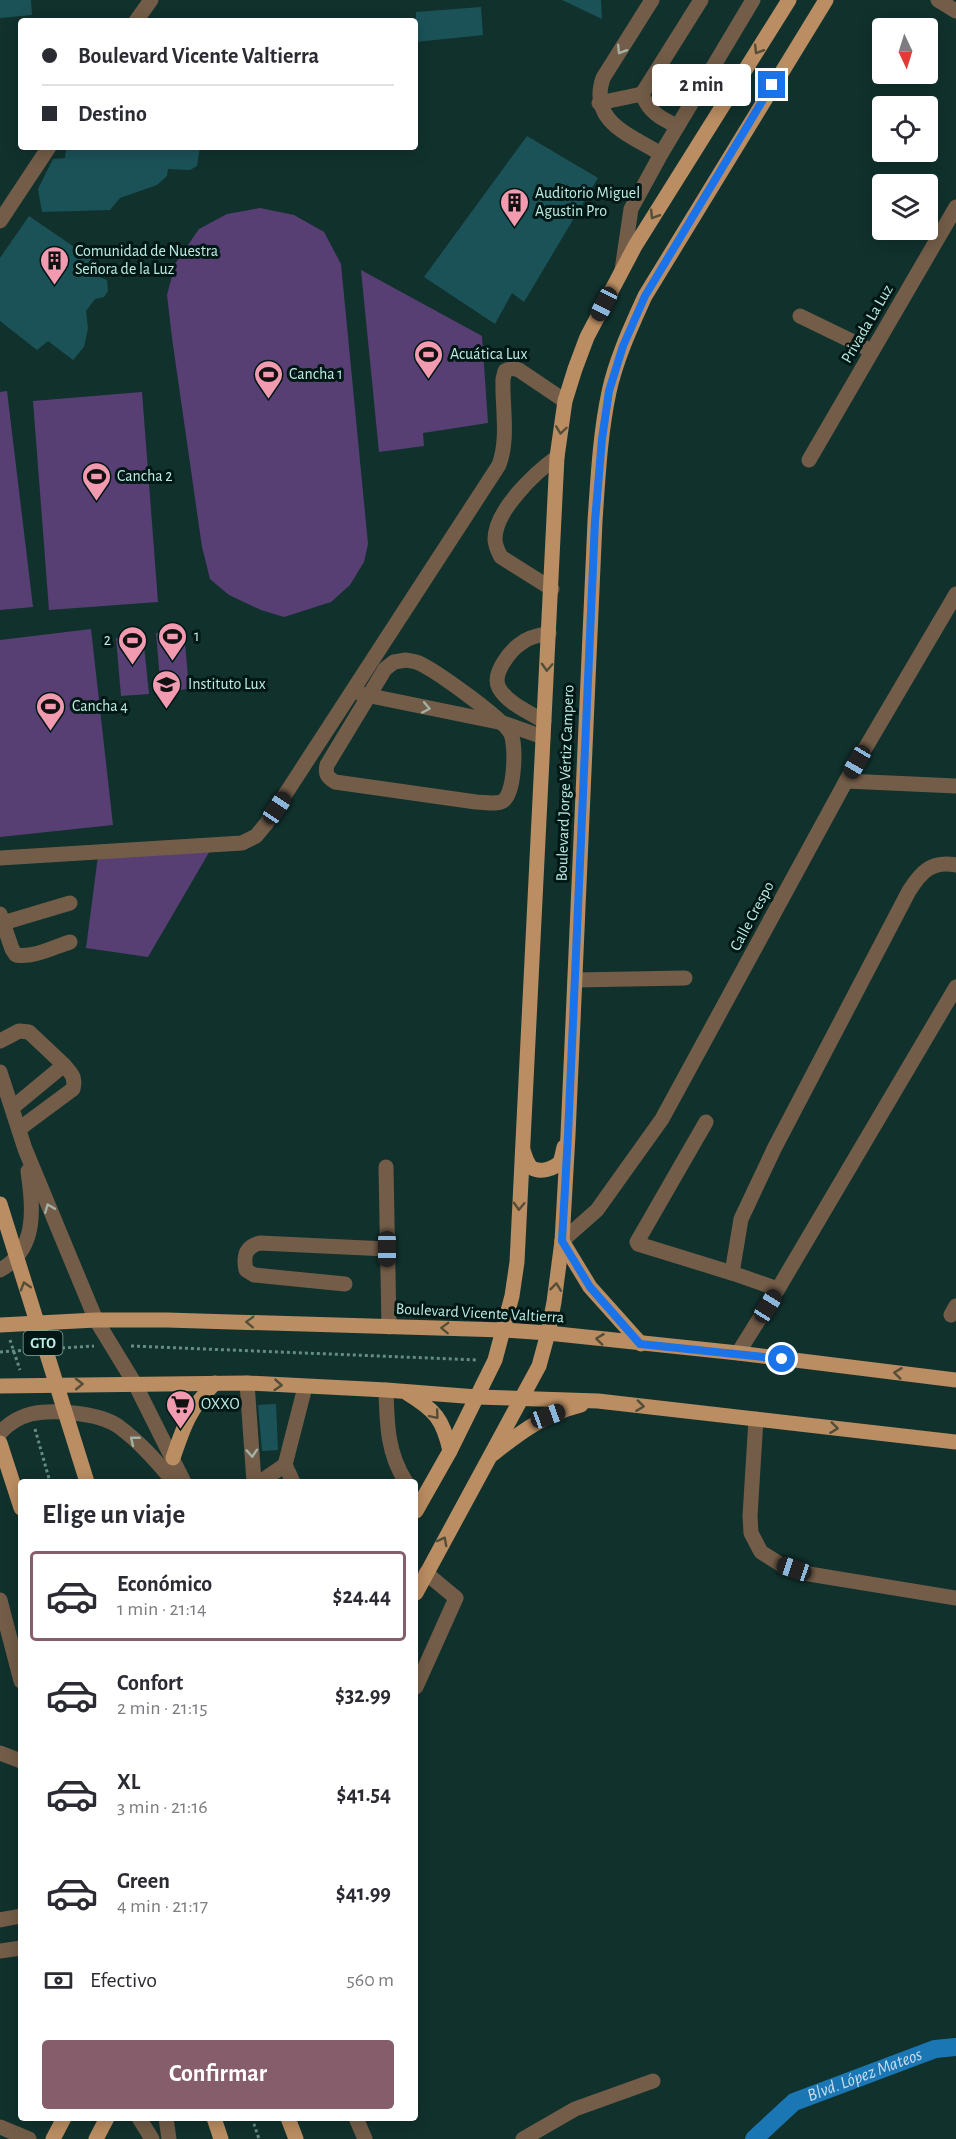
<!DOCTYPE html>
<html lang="es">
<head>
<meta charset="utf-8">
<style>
	:root { --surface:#fff; --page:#f2f2f3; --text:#2b2b33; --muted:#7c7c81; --line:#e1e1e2; --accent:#855d6b }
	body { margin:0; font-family:"Alegreya Sans",sans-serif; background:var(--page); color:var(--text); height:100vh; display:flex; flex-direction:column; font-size:22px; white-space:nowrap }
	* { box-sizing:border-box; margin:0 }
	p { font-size:20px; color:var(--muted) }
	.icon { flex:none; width:33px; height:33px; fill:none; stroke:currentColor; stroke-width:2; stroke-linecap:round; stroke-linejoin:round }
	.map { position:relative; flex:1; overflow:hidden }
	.sheet { position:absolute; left:18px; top:1479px; width:400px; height:642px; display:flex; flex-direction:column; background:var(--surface); border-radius:6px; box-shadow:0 3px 15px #0003 }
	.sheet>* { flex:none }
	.top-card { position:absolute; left:18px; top:18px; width:400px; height:132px; border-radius:6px; box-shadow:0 3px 15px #0003; display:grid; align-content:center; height:132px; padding:0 24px; background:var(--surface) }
	.needle { width:39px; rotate:176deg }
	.tools { position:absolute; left:872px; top:18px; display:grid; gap:12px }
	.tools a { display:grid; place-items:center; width:66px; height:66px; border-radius:6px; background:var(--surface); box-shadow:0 3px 15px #0003; font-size:30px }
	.end { position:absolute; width:27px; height:27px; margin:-14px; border:8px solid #1a73e8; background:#fff; box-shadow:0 0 0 3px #fff }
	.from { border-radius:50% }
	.bubble { position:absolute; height:42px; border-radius:6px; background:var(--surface); box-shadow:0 3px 15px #0003; font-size:20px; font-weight:600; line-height:42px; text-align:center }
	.car { position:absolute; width:18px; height:36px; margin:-18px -9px; border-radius:8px; box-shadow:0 0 4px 2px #0007; background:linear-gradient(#222 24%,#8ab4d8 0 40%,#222 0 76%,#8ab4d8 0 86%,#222 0) }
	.top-card b { display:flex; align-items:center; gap:21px; height:57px; font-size:22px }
	.top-card b+b { border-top:2px solid var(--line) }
	.top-card i { width:15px; height:15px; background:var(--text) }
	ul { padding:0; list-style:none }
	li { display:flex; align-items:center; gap:18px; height:90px; margin:0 12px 9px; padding:0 12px; border:3px solid transparent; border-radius:6px }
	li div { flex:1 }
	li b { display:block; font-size:22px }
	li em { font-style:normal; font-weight:600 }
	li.on { border-color:var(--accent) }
	li>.icon { width:54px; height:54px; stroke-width:1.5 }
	h2 { padding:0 24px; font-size:27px; line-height:72px }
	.pay { display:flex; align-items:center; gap:15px; height:66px; padding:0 24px; font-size:22px }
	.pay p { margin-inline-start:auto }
	.button { display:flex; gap:12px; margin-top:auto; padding:12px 24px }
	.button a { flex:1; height:69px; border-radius:6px; background:var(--accent); color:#fff; font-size:24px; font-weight:600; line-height:69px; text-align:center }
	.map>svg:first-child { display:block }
	.green { fill:#573f74 }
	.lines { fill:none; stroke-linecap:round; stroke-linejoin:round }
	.canal { stroke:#1b77b4; stroke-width:18 }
	.building { fill:#1b5258 }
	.path { stroke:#648b85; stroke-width:3; stroke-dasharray:3 3; stroke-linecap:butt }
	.minor { stroke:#735d48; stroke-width:15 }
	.major { stroke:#bb8d62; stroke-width:15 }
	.oneway { stroke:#a0b2a5 }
	.oneway2 { stroke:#544d38 }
	.route { stroke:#1a73e8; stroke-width:8 }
	.labels { text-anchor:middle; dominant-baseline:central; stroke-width:6; stroke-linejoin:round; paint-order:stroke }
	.shield { fill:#001815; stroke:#85aca5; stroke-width:1.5 }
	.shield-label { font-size:15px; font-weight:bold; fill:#beebe3 }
	.poi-label { font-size:16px; fill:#beebe3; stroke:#001815; text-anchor:start }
	.street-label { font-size:16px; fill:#beebe3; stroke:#001815 }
	.water-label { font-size:18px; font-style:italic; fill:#cbdeef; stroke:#001815 }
</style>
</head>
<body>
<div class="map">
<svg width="956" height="2139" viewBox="0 0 956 2139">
	<rect width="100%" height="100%" fill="#11312d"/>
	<g class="green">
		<path d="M260,208L294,215L324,232L341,264L368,544L364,562L350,585L331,602L284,617L261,610L229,595L210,579L202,547L172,338L167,295L175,264L199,229L227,214Z"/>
		<path d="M361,270L482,336L488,423L423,433L424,446L379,452Z"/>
		<path d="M7,391L33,607L0,610V392Z"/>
		<path d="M142,392L158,602L49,610L33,401Z"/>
		<path d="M91,629L113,825L0,837V640Z"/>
		<path d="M184,631L189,689L161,692L156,633Z"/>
		<path d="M143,636L149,694L121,696L116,638Z"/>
		<path d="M211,849L148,957L86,948L98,856Z"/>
	</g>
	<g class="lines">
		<path class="canal" id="s1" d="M754,2139L794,2102L935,2049L956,2047"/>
	</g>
	<g class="building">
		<path d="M0,0H31L32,15L0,18Z"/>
		<path d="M562,0H601L602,19Z"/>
		<path d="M481,7L483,35L416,42V12Z"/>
		<path d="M527,136L598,178L524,302L512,293L495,324L424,277Z"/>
		<path d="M66,147H200L197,166L190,170L168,169L167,176L157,185L120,198L110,210L42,212L38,189L53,159L65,158Z"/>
		<path d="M29,216L99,264L91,274L107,280L108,291L104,297L95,299L86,311L88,328L84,347L73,360L48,341L37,350L0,321V258Z"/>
		<path d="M276,1404L278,1450L262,1451L258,1405Z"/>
	</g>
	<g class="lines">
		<g class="path">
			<path d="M10,1340L20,1370"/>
			<path d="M131,1346L478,1360"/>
			<path d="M62,1348L94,1346"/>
			<path d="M0,1352L28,1350"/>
			<path d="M35,1429L50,1482"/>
			<path d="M252,2118L259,2139"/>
		</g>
		<g class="minor">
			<path d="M938,0L956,11"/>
			<path d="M136,21L151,0"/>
			<path d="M599,103L642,94"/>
			<path d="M677,126C660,118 649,112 642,94L701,0"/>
			<path d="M661,154L753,0"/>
			<path d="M0,221L49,147"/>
			<path d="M622,270L631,209L661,154C631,135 588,122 603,78L652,0"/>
			<path d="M800,316L872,351"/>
			<path d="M809,460L956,207"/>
			<path d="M552,589L501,557C498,551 495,546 495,539C495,510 536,472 557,457"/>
			<path d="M406,660C410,661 415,661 419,663C436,671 504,719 511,734C516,746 515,793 503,801C496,805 484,802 476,802L335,782C327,777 325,774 327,765L385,669L394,662Z"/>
			<path d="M361,694L503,723L543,737"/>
			<path d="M544,721C530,713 507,703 499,688C491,674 511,649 523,642C530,636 541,635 549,633"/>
			<path d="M846,781L956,786"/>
			<path d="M0,858L242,843L256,836L266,824L499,465C509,438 502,407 503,379L505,371L512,368L519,370L565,401"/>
			<path d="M0,914L12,949L16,955C34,958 54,947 70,942"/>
			<path d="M3,923L70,903"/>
			<path d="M575,980L685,978"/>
			<path d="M0,1041L19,1031L29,1032L64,1065"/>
			<path d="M0,1072L25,1149L96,1320L135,1384L184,1482"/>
			<path d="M12,1108L64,1065C71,1073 76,1077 73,1089L19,1129"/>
			<path d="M706,1122L637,1242L638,1244L732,1273"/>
			<path d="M386,1167L389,1327"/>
			<path d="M562,1241L597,1210L662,1119L846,781L956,594"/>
			<path d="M0,1270C38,1249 33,1209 28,1171"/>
			<path d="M345,1284L254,1275L246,1270C243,1256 245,1247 260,1243L387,1249"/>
			<path d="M778,1289L732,1273L741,1219L750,1200L774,1149L909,891C921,872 932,860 956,865"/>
			<path d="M951,1315L956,1306"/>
			<path d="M738,1353L778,1289L956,987"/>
			<path d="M247,1383L254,1482"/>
			<path d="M386,1390C387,1423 387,1453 406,1482"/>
			<path d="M756,1419L750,1516L751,1533L761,1552L780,1564L809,1574L956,1598"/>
			<path d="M0,1433C8,1424 19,1417 31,1414C54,1409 99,1413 118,1426C140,1442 157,1462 174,1482"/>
			<path d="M260,1482L285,1465"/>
			<path d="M293,1482L285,1465L305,1387"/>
			<path d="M0,1600L21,1681"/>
			<path d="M416,1687L456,1598L426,1573"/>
			<path d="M0,1753L21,1761"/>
			<path d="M0,1920L21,1916"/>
			<path d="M0,1951L21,1948"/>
			<path d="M139,2118L152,2139"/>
			<path d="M166,2118L169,2139"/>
			<path d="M356,2118L365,2139"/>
			<path d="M0,2127L29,2139"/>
			<path d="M523,2139L575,2109L653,2081"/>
		</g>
		<g class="major">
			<path d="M523,1150C525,1156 527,1164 532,1168C540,1173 554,1169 560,1162C562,1158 563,1151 564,1147"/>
			<path d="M0,1204L87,1482"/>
			<path d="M562,1241L590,1287L641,1344"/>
			<path d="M0,1325L96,1320H167L503,1330L548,1333L738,1353L956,1380"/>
			<path d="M0,1386L247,1383L386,1390L477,1397L598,1401L956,1442"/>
			<path d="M407,1393C435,1410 443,1419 450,1451"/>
			<path d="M0,1443L21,1508"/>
			<path d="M493,1454C522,1431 545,1414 581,1405"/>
			<path d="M173,1458C184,1425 190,1408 215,1383"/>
			<path d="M416,1511L450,1451L495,1360L512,1296L517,1262L557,457L565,401L575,369L587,337L635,246L789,0"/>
			<path d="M416,1593L539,1366L548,1333L554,1302L562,1241L568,1135L595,521C598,478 600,434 609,392C616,359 631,327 645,296L826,0"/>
			<path d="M214,2118L221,2139"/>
			<path d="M288,2118L296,2139"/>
			<path d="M53,2139L64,2118"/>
			<path d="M96,2139L107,2118"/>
		</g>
	</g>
	<defs><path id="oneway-chevron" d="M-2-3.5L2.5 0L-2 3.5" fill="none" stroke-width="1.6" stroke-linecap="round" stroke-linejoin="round" transform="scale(1.5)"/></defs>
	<g class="oneway">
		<use href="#oneway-chevron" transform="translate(621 50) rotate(122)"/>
		<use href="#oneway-chevron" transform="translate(426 708) rotate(11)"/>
		<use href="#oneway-chevron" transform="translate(49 1208) rotate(-112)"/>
		<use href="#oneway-chevron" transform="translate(134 1440) rotate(-141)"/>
		<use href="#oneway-chevron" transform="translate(252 1453) rotate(86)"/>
	</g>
	<g class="oneway2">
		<use href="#oneway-chevron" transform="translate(758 50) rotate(122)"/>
		<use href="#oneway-chevron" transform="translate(654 215) rotate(122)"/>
		<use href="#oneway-chevron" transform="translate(561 430) rotate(98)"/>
		<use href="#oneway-chevron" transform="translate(547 667) rotate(93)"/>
		<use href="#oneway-chevron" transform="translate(519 1206) rotate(92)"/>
		<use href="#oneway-chevron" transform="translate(25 1286) rotate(-107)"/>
		<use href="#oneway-chevron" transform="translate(556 1287) rotate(-83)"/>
		<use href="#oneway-chevron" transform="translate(250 1322) rotate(-178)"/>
		<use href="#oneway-chevron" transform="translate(445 1328) rotate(-178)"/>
		<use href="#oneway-chevron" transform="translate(600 1339) rotate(-173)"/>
		<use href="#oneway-chevron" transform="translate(898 1373) rotate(-173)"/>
		<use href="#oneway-chevron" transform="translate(79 1384) rotate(-1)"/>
		<use href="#oneway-chevron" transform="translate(278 1385) rotate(4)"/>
		<use href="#oneway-chevron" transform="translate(640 1406) rotate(7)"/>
		<use href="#oneway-chevron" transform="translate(435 1415) rotate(50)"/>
		<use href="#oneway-chevron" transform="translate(834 1428) rotate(7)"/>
		<use href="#oneway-chevron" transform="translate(443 1541) rotate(-62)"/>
	</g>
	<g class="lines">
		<path class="route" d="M772,85L645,296L623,346L609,391L602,439L595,521L568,1135L562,1241L590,1287L640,1344L782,1359"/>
	</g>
	<defs>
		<symbol id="building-pin" viewBox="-11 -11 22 30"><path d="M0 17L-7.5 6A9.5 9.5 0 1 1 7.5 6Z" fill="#f29ab0" stroke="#001815"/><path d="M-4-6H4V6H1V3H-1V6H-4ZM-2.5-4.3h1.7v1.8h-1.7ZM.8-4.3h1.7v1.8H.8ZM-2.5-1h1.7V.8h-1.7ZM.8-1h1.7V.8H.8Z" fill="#111"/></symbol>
		<symbol id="stadium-pin" viewBox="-11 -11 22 30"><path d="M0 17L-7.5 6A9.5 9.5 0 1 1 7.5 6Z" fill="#f29ab0" stroke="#001815"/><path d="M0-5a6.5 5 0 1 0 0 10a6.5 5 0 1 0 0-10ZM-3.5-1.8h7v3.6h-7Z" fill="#111"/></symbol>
		<symbol id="school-pin" viewBox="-11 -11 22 30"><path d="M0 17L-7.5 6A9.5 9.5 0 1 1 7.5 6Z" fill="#f29ab0" stroke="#001815"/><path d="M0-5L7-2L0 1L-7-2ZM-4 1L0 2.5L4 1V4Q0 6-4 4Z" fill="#111"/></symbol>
		<symbol id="supermarket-pin" viewBox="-11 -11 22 30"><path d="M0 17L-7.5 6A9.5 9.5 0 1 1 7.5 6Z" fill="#f29ab0" stroke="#001815"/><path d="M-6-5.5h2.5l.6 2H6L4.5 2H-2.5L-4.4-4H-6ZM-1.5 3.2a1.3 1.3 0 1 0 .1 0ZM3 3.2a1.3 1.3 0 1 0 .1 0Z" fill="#111"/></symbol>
	</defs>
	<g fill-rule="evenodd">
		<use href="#building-pin" x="498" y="186" width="33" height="45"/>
		<use href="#building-pin" x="38" y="244" width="33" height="45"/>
		<use href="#stadium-pin" x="412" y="338" width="33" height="45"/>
		<use href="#stadium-pin" x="252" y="358" width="33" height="45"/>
		<use href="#stadium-pin" x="80" y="460" width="33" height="45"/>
		<use href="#stadium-pin" x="156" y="620" width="33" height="45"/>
		<use href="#stadium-pin" x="116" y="624" width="33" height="45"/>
		<use href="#school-pin" x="150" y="668" width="33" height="45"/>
		<use href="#stadium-pin" x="34" y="690" width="33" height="45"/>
		<use href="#supermarket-pin" x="164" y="1388" width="33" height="45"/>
	</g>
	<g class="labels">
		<rect class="shield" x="23.5" y="1331" width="39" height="24" rx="4.5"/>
		<g class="shield-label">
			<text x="43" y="1343">GTO</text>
		</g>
		<g class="poi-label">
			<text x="535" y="193">Auditorio Miguel<tspan x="535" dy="18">Agustin Pro</tspan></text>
			<text x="75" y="251">Comunidad de Nuestra<tspan x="75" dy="18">Señora de la Luz</tspan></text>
			<text x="450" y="354">Acuática Lux</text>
			<text x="289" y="374">Cancha 1</text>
			<text x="117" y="476">Cancha 2</text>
			<text x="194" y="636">1</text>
			<text x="111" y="640" text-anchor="end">2</text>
			<text x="188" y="684">Instituto Lux</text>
			<text x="72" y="706">Cancha 4</text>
			<text x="201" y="1404">OXXO</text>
		</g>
		<g class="street-label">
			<text transform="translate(867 324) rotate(-60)">Privada La Luz</text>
			<text transform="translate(565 783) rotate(-88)">Boulevard Jorge Vértiz Campero</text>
			<text transform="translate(752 916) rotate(-62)">Calle Crespo</text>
			<text transform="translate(480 1313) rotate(3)">Boulevard Vicente Valtierra</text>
		</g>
		<g class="water-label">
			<text stroke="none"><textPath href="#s1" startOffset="130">Blvd. López Mateos</textPath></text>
		</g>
	</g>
</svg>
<div class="tools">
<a><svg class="needle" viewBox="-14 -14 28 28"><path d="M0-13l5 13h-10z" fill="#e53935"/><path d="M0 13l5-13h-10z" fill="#7c7c81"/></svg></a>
<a><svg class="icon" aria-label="locate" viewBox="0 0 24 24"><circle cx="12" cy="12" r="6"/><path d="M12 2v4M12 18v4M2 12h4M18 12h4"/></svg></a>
<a><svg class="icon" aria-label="layers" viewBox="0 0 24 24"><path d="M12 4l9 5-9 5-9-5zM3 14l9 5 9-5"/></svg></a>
</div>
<i class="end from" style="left:782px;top:1359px"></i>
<i class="end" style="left:772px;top:85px"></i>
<div class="bubble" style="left:652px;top:64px;width:99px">2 min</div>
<i class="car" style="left:604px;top:304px;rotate:207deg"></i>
<i class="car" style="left:857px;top:762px;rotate:210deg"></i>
<i class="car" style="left:277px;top:808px;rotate:34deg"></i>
<i class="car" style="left:387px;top:1249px;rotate:180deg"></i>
<i class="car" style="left:768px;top:1306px;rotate:32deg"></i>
<i class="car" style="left:548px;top:1416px;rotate:70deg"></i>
<i class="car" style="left:794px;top:1569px;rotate:289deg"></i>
<div class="top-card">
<b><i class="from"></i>Boulevard Vicente Valtierra</b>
<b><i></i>Destino</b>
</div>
<section class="sheet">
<h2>Elige un viaje</h2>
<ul>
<li class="on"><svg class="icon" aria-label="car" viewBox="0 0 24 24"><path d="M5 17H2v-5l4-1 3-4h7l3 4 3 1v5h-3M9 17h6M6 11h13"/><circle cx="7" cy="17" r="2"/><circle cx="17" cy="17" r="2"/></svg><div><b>Económico</b><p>1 min · 21:14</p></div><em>$24.44</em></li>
<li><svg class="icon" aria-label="car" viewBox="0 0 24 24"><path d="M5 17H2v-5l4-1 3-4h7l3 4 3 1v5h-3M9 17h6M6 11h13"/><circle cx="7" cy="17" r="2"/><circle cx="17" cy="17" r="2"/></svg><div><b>Confort</b><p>2 min · 21:15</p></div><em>$32.99</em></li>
<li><svg class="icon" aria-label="car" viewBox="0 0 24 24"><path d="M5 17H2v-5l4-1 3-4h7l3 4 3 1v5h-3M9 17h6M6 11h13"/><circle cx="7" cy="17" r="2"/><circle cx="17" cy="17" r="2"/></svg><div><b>XL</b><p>3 min · 21:16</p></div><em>$41.54</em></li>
<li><svg class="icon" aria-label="car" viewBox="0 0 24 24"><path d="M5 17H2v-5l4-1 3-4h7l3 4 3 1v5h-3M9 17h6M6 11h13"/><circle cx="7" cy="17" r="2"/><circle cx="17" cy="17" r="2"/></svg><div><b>Green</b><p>4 min · 21:17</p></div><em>$41.99</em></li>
</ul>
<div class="pay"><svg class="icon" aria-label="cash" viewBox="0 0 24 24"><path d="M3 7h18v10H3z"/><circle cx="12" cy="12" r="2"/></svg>Efectivo<p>560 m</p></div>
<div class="button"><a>Confirmar</a></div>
</section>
</div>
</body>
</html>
